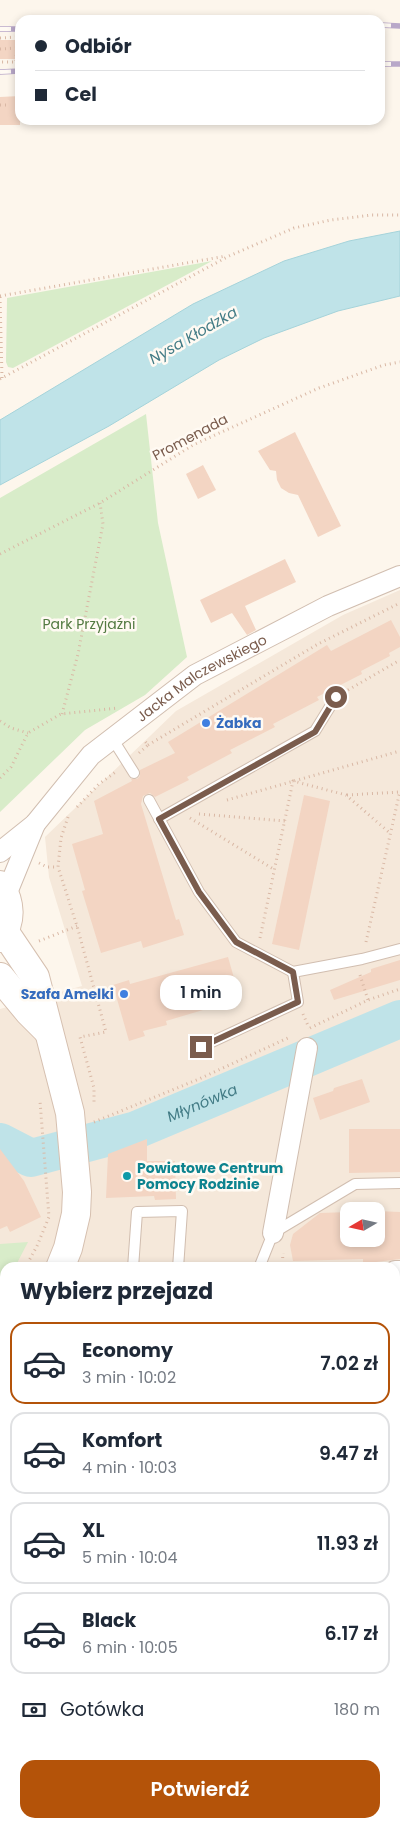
<!DOCTYPE html>
<html lang="pl">
<head>
<meta charset="utf-8">
<style>
	:root { --surface:#fff; --page:#f2f2f3; --text:#1f2937; --muted:#747a83; --line:#e0e1e3; --accent:#b45309 }
	body { margin:0; font-family:Poppins,sans-serif; background:var(--page); color:var(--text); height:100vh; display:flex; flex-direction:column; font-size:19px; white-space:nowrap }
	* { box-sizing:border-box; margin:0 }
	p { font-size:16px; color:var(--muted) }
	.icon { flex:none; width:28px; height:28px; fill:none; stroke:currentColor; stroke-width:2; stroke-linecap:round; stroke-linejoin:round }
	.map { position:relative; flex:1; overflow:hidden }
	.sheet { position:absolute; left:0px; top:1262px; width:400px; height:566px; display:flex; flex-direction:column; background:var(--surface); border-radius:15px 15px 0 0; box-shadow:0 2px 8px #0003 }
	.sheet>* { flex:none }
	.banner { position:absolute; left:15px; top:15px; width:370px; height:110px; border-radius:15px; box-shadow:0 2px 8px #0003; display:grid; align-content:center; height:110px; padding:0 20px; background:var(--surface) }
	.needle { width:32px; rotate:261deg }
	.fabs { position:absolute; left:340px; top:1202px; display:grid; gap:10px }
	.fabs a { display:grid; place-items:center; width:45px; height:45px; border-radius:10px; background:var(--surface); box-shadow:0 2px 8px #0003; font-size:25px }
	.end { position:absolute; width:22px; height:22px; margin:-11px; border:6px solid #7a5c4d; background:#fff; box-shadow:0 0 0 2px #fff }
	.from { border-radius:50% }
	.bubble { position:absolute; height:35px; border-radius:15px; background:var(--surface); box-shadow:0 2px 8px #0003; font-size:16px; font-weight:600; line-height:35px; text-align:center }
	.banner b { display:flex; align-items:center; gap:18px; height:48px; font-size:19px }
	.banner b+b { border-top:1px solid var(--line) }
	.banner i { width:12px; height:12px; background:var(--text) }
	ul { padding:0; list-style:none }
	li { display:flex; align-items:center; gap:15px; height:82px; margin:0 10px 8px; padding:0 10px; border:2px solid var(--line); border-radius:15px }
	li div { flex:1 }
	li b { display:block; font-size:19px }
	li em { font-style:normal; font-weight:600 }
	li.selected { border-color:var(--accent) }
	li>.icon { width:45px; height:45px; stroke-width:1.5 }
	h2 { padding:0 20px; font-size:22px; line-height:60px }
	.pay { display:flex; align-items:center; gap:12px; height:55px; padding:0 20px; font-size:19px }
	.pay p { margin-inline-start:auto }
	.button { display:flex; gap:10px; margin-top:auto; padding:10px 20px }
	.button a { flex:1; height:58px; border-radius:15px; background:var(--accent); color:#fff; font-size:20px; font-weight:600; line-height:58px; text-align:center }
	.map>svg:first-child { display:block }
	.residential { fill:#f5e8da; fill-rule:evenodd }
	.green { fill:#d8ecc9 }
	.water { fill:#bfe3e8; stroke:#a5d3da }
	.lines { fill:none; stroke-linecap:round; stroke-linejoin:round }
	.river { stroke:#bfe3e8; stroke-width:38 }
	.building { fill:#f3d5c3 }
	.lane-casing { stroke:#d1beb0; stroke-width:12 }
	.street-casing { stroke:#d1beb0; stroke-width:22 }
	.secondary-casing { stroke:#d6c0b0; stroke-width:30 }
	.path { stroke:#d9b8a5; stroke-width:3; stroke-dasharray:1 4; stroke-linecap:butt }
	.lane { stroke:#fff; stroke-width:10 }
	.street { stroke:#fff; stroke-width:20 }
	.secondary { stroke:#fff; stroke-width:28 }
	.rail-casing { stroke:#b9a8c9; stroke-width:5.5 }
	.rail { stroke:#fffaf3; stroke-width:4; stroke-dasharray:11; stroke-linecap:butt }
	.route { stroke:#7a5c4d; stroke-width:6 }
	.shop-dot { fill:#3f7fe0; stroke:#fffaf3; stroke-width:2 }
	.culture-dot { fill:#0f9aa8; stroke:#fffaf3; stroke-width:2 }
	.labels { text-anchor:middle; dominant-baseline:central; stroke-width:5; stroke-linejoin:round; paint-order:stroke }
	.street-label { font-size:14px; fill:#7a5c4d; stroke:#fffaf3 }
	.park-label { font-size:14px; fill:#537a41; stroke:#fffaf3 }
	.shop-label { font-size:14px; font-weight:bold; fill:#366cbe; stroke:#fffaf3; text-anchor:start }
	.culture-label { font-size:14px; font-weight:bold; fill:#0d838f; stroke:#fffaf3; text-anchor:start }
	.water-label { font-size:15px; font-style:italic; fill:#437c86; stroke:#fffaf3 }
</style>
</head>
<body>
<div class="map">
<svg width="400" height="1828" viewBox="0 0 400 1828">
	<rect width="100%" height="100%" fill="#fdf6ec"/>
	<path class="residential" d="M400,590V1828H0V1009L82,986L49,877L45,837L176,711L343,615ZM349,1211H376V1239H349ZM5,1268H395V1824H5Z"/>
	<g class="green">
		<path d="M212,261L13,368L8,367L6,362L7,298Z"/>
		<path d="M146,414L158,523L187,657L145,695L85,730L0,812V498Z"/>
		<path d="M28,1242L15,1267L5,1268V1285L0,1295V1244Z"/>
	</g>
	<path class="water" d="M400,231V296L338,311L264,338L219,360L109,426L0,485V420L193,304L284,261L349,241Z"/>
	<g class="lines">
		<path class="river" id="s1" d="M0,1142L31,1158L136,1130L400,1019"/>
	</g>
	<g class="building">
		<rect x="0" y="40" width="20" height="19"/>
		<path d="M20,96V125H0V97Z"/>
		<path d="M295,432L341,526L318,537L298,495L289,493L281,488L277,480L276,471L270,470L258,451Z"/>
		<path d="M203,465L216,490L198,499L186,474Z"/>
		<path d="M285,559L296,582L245,606L256,630L247,635L232,613L211,623L200,600Z"/>
		<path d="M391,620L400,637V647L389,653L390,656L361,671L362,674L317,697L319,700L273,724L275,727L230,750L232,753L187,777L189,780L155,797L150,793L143,796L141,804L176,920L179,919L184,935L143,948L141,941L101,953L82,891L85,890L72,844L103,834L94,801L132,781L131,779H137L140,776V770L175,753L168,742L327,645L331,651Z"/>
		<path d="M304,795L330,801L299,950L272,944Z"/>
		<path d="M228,957L240,999L166,1021L167,1025L143,1031L145,1036L129,1041L113,985L129,980L130,984Z"/>
		<path d="M400,960V980L334,1000L330,990L371,972V969Z"/>
		<path d="M362,1079L370,1102L320,1120L313,1098L333,1091L334,1088Z"/>
		<path d="M349,1129H400V1172L349,1173Z"/>
		<path d="M147,1139V1161H175L176,1199L155,1200L154,1196L106,1198L108,1154Z"/>
		<path d="M0,1149L24,1181L41,1217L10,1232L7,1226L0,1229Z"/>
		<path d="M376,1211L400,1212V1259L376,1262H363V1259L293,1261L290,1245L293,1234L320,1213L349,1212V1239H376Z"/>
	</g>
	<g class="lines">
		<defs>
			<g id="lane">
				<path d="M112,738L134,773"/>
				<path d="M149,800L199,892L236,942L293,972L362,959L400,949"/>
				<path d="M159,819L315,731L336,697"/>
				<path d="M201,1047L298,1002L293,972"/>
				<path d="M133,1268L137,1212L182,1211L178,1268"/>
				<path d="M259,1268L273,1233L355,1184L400,1183"/>
			</g>
			<g id="street">
				<path id="s2" d="M0,852L35,824L91,755L195,675L328,606L400,576"/>
				<path d="M6,895L35,824"/>
				<path d="M273,1233L307,1048"/>
				<path d="M395,1271H400"/>
				<path d="M395,1613H400"/>
				<path d="M0,1621H5"/>
			</g>
			<g id="secondary">
				<path d="M0,885C11,903 12,921 0,938"/>
				<path d="M4,931L35,977L70,1113L77,1192L76,1214L68,1248L60,1268"/>
				<path d="M0,977L29,1012L48,1031"/>
				<path d="M0,1371L5,1363"/>
			</g>
		</defs>
		<use href="#lane" class="lane-casing"/>
		<use href="#street" class="street-casing"/>
		<use href="#secondary" class="secondary-casing"/>
		<g class="path">
			<path d="M0,38L17,37L16,62H0"/>
			<path d="M0,49L17,48"/>
			<path d="M0,105H9"/>
			<path d="M0,296L226,256"/>
			<path d="M0,297L2,378"/>
			<path d="M0,379L229,256L294,228L331,220L372,215H400"/>
			<path d="M0,554L100,503L193,445L319,388L384,365L400,362"/>
			<path d="M348,690L400,660"/>
			<path d="M62,714L78,654L103,524L100,503"/>
			<path d="M0,721L11,728L28,733"/>
			<path d="M148,745L318,644L400,603"/>
			<path d="M139,753L148,745L144,740"/>
			<path d="M0,778L11,767L28,733L61,714L118,708"/>
			<path d="M347,795L400,792"/>
			<path d="M227,800L400,751"/>
			<path d="M77,807L99,784L117,771"/>
			<path d="M199,814L285,821"/>
			<path d="M68,817L61,838L58,867L77,926L106,1032L80,1037L94,1088V1103"/>
			<path d="M190,818L275,870"/>
			<path d="M39,863L47,867H58"/>
			<path d="M260,938L293,781L346,795L391,834"/>
			<path d="M39,941L77,926"/>
			<path d="M366,942L400,791"/>
			<path d="M360,975L368,1000"/>
			<path d="M303,1014L309,1028"/>
			<path d="M310,1028L368,1000L400,989"/>
			<path d="M94,1122L199,1079L290,1037"/>
			<path d="M25,1268L37,1246L49,1217L40,1101"/>
			<path d="M282,1268L283,1253"/>
			<path d="M0,1310L5,1302"/>
			<path d="M0,1421L5,1410"/>
			<path d="M0,1432H5"/>
			<path d="M0,1656L5,1655"/>
		</g>
		<use href="#lane" class="lane"/>
		<use href="#street" class="street"/>
		<use href="#secondary" class="secondary"/>
		<defs>
			<g id="rail">
				<path d="M380,25L400,26"/>
				<path d="M0,29H20"/>
				<path d="M380,64H400"/>
				<path d="M0,72L20,71"/>
			</g>
		</defs>
		<use href="#rail" class="rail-casing"/>
		<use href="#rail" class="rail"/>
	</g>
	<g class="lines">
		<path class="route" d="M201,1047L298,1002L293,972L236,942L199,892L159,819L315,732L336,697"/>
	</g>
	<g class="shop-dot">
		<circle cx="206" cy="723" r="5"/>
		<circle cx="124" cy="994" r="5"/>
	</g>
	<circle class="culture-dot" cx="127" cy="1176" r="5"/>
	<g class="labels">
		<g class="street-label">
			<text transform="translate(190 437) rotate(-28)">Promenada</text>
			<text stroke="none"><textPath href="#s2" startOffset="269">Jacka Malczewskiego</textPath></text>
		</g>
		<g class="park-label">
			<text x="89" y="624">Park Przyjaźni</text>
		</g>
		<g class="shop-label">
			<text x="216" y="723">Żabka</text>
			<text x="114" y="994" text-anchor="end">Szafa Amelki</text>
		</g>
		<g class="culture-label">
			<text x="137" y="1168">Powiatowe Centrum<tspan x="137" dy="16">Pomocy Rodzinie</tspan></text>
		</g>
		<g class="water-label">
			<text transform="translate(193 335) rotate(-30)">Nysa Kłodzka</text>
			<text stroke="none"><textPath href="#s1" startOffset="215">Młynówka</textPath></text>
		</g>
	</g>
</svg>
<div class="fabs">
<a><svg class="needle" viewBox="-14 -14 28 28"><path d="M0-13l5 13h-10z" fill="#e53935"/><path d="M0 13l5-13h-10z" fill="#747a83"/></svg></a>
</div>
<i class="end from" style="left:336px;top:697px"></i>
<i class="end" style="left:201px;top:1047px"></i>
<div class="bubble" style="left:160px;top:975px;width:82px">1 min</div>
<div class="banner">
<b><i class="from"></i>Odbiór</b>
<b><i></i>Cel</b>
</div>
<section class="sheet">
<h2>Wybierz przejazd</h2>
<ul>
<li class="selected"><svg class="icon" aria-label="car" viewBox="0 0 24 24"><path d="M5 17H2v-5l4-1 3-4h7l3 4 3 1v5h-3M9 17h6M6 11h13"/><circle cx="7" cy="17" r="2"/><circle cx="17" cy="17" r="2"/></svg><div><b>Economy</b><p>3 min · 10:02</p></div><em>7.02 zł</em></li>
<li><svg class="icon" aria-label="car" viewBox="0 0 24 24"><path d="M5 17H2v-5l4-1 3-4h7l3 4 3 1v5h-3M9 17h6M6 11h13"/><circle cx="7" cy="17" r="2"/><circle cx="17" cy="17" r="2"/></svg><div><b>Komfort</b><p>4 min · 10:03</p></div><em>9.47 zł</em></li>
<li><svg class="icon" aria-label="car" viewBox="0 0 24 24"><path d="M5 17H2v-5l4-1 3-4h7l3 4 3 1v5h-3M9 17h6M6 11h13"/><circle cx="7" cy="17" r="2"/><circle cx="17" cy="17" r="2"/></svg><div><b>XL</b><p>5 min · 10:04</p></div><em>11.93 zł</em></li>
<li><svg class="icon" aria-label="car" viewBox="0 0 24 24"><path d="M5 17H2v-5l4-1 3-4h7l3 4 3 1v5h-3M9 17h6M6 11h13"/><circle cx="7" cy="17" r="2"/><circle cx="17" cy="17" r="2"/></svg><div><b>Black</b><p>6 min · 10:05</p></div><em>6.17 zł</em></li>
</ul>
<div class="pay"><svg class="icon" aria-label="cash" viewBox="0 0 24 24"><path d="M3 7h18v10H3z"/><circle cx="12" cy="12" r="2"/></svg>Gotówka<p>180 m</p></div>
<div class="button"><a>Potwierdź</a></div>
</section>
</div>
</body>
</html>
